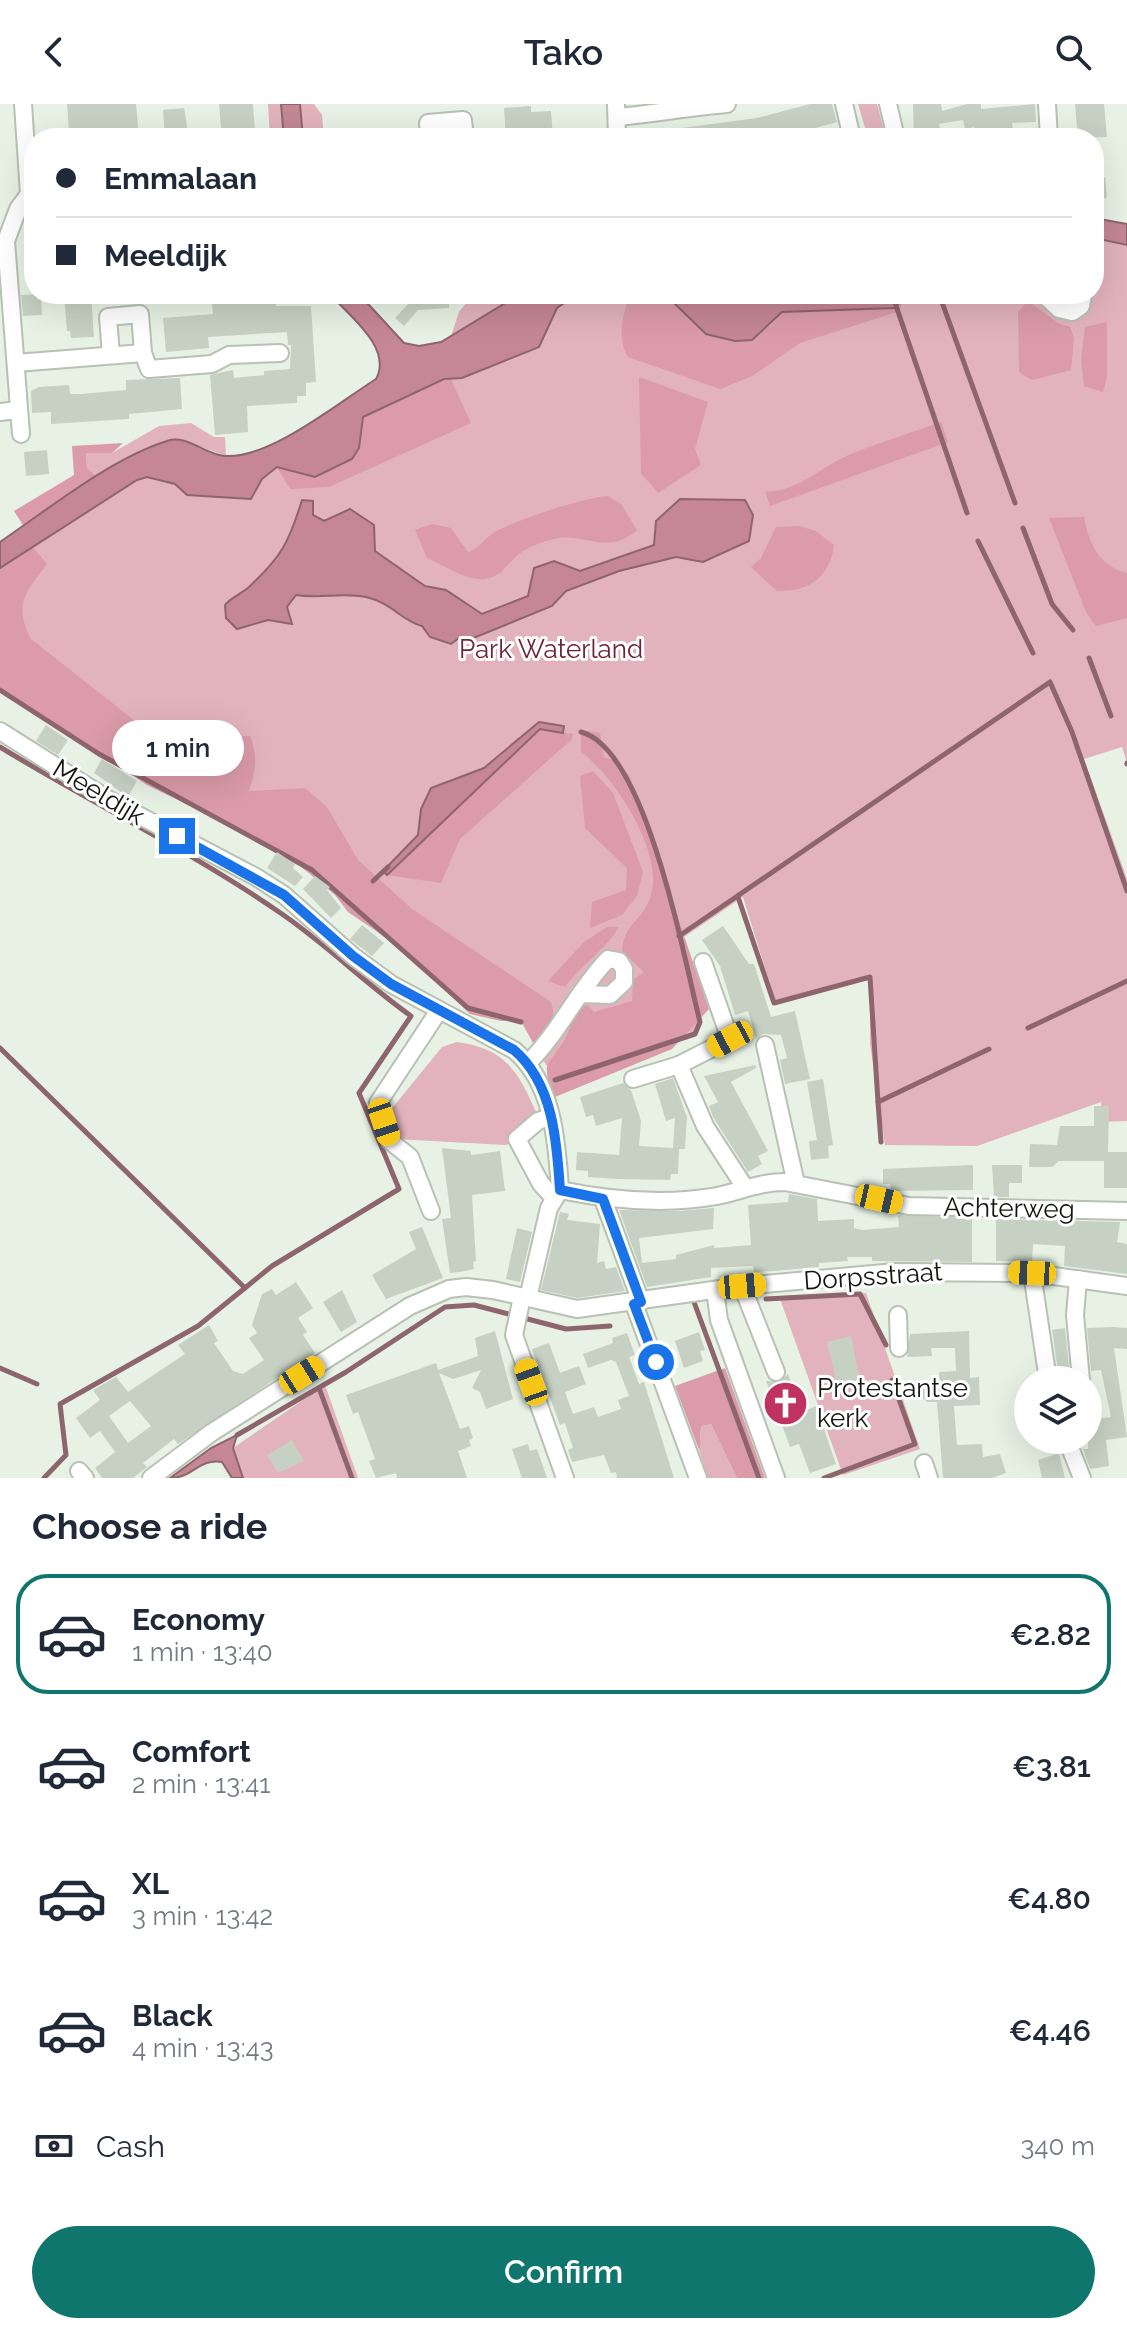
<!DOCTYPE html>
<html lang="en">
<head>
<meta charset="utf-8">
<style>
	:root { --surface:#fff; --page:#f2f2f3; --text:#1f2937; --muted:#747a83; --line:#e0e1e3; --accent:#0f766e }
	body { margin:0; font-family:Raleway,sans-serif; background:var(--page); color:var(--text); height:100vh; display:flex; flex-direction:column; font-size:30px; white-space:nowrap }
	* { box-sizing:border-box; margin:0 }
	p { font-size:26px; color:var(--muted) }
	.icon { flex:none; width:44px; height:44px; fill:none; stroke:currentColor; stroke-width:2; stroke-linecap:round; stroke-linejoin:round }
	.map { position:relative; height:1374px; overflow:hidden }
	.panel { display:flex; flex-direction:column; background:var(--surface); flex:1 }
	.panel>* { flex:none }
	.guide { position:absolute; left:24px; top:24px; width:1080px; height:176px; border-radius:32px; box-shadow:0 8px 32px #0002; display:grid; align-content:center; height:176px; padding:0 32px; background:var(--surface) }
	.tools { position:absolute; left:1014px; top:1262px; display:grid; gap:16px }
	.tools a { display:grid; place-items:center; width:88px; height:88px; border-radius:50%; background:var(--surface); box-shadow:0 8px 32px #0002; font-size:40px }
	.end { position:absolute; width:36px; height:36px; margin:-18px; border:10px solid #1a73e8; background:#fff; box-shadow:0 0 0 4px #fff }
	.from { border-radius:50% }
	.bubble { position:absolute; height:56px; border-radius:28px; background:var(--surface); box-shadow:0 8px 32px #0002; font-size:26px; font-weight:600; line-height:56px; text-align:center }
	.car { position:absolute; width:24px; height:48px; margin:-24px -12px; border-radius:10px; box-shadow:0 0 6px 2px #0007; background:linear-gradient(#f5c518 24%,#345 0 40%,#f5c518 0 76%,#345 0 86%,#f5c518 0) }
	.guide b { display:flex; align-items:center; gap:28px; height:76px; font-size:30px }
	.guide b+b { border-top:2px solid var(--line) }
	.guide i { width:20px; height:20px; background:var(--text) }
	ul { padding:0; list-style:none }
	li { display:flex; align-items:center; gap:24px; height:120px; margin:0 16px 12px; padding:0 16px; border:4px solid transparent; border-radius:32px }
	li div { flex:1 }
	li b { display:block; font-size:30px }
	li em { font-style:normal; font-weight:600 }
	li.current { border-color:var(--accent) }
	li>.icon { width:72px; height:72px; stroke-width:1.5 }
	h2 { padding:0 32px; font-size:36px; line-height:96px }
	.pay { display:flex; align-items:center; gap:20px; height:88px; padding:0 32px; font-size:30px }
	.pay p { margin-inline-start:auto }
	.cta { display:flex; gap:16px; margin-top:auto; padding:16px 32px }
	.cta a { flex:1; height:92px; border-radius:48px; background:var(--accent); color:#fff; font-size:32px; font-weight:600; line-height:92px; text-align:center }
	header { display:flex; justify-content:space-between; align-items:center; height:104px; padding:0 32px; background:var(--surface); font-size:36px; font-weight:600 }
	.map>svg:first-child { display:block }
	.green { fill:#e2b3bc }
	.forest { fill:#db9ba8 }
	.water { fill:#c58794; stroke:#8f656d; stroke-width:2 }
	.lines { fill:none; stroke-linecap:round; stroke-linejoin:round }
	.stream { stroke:#8f656d; stroke-width:5 }
	.building { fill:#c6d1c3; fill-rule:evenodd }
	.minor-casing { stroke:#b7c1b4; stroke-width:20 }
	.minor { stroke:#fff; stroke-width:16 }
	.route { stroke:#1a73e8; stroke-width:10 }
	.labels { text-anchor:middle; dominant-baseline:central; stroke-width:6; stroke-linejoin:round; paint-order:stroke }
	.park-label { font-size:26px; fill:#6d2238; stroke:#fff }
	.street-label { font-size:26px; fill:#121611; stroke:#fff }
	.poi-label { font-size:26px; fill:#121611; stroke:#fff; text-anchor:start }
</style>
</head>
<body>
<header><svg class="icon" aria-label="back" viewBox="0 0 24 24"><path d="M15 5l-7 7 7 7"/></svg>Tako<svg class="icon" aria-label="search" viewBox="0 0 24 24"><circle cx="10" cy="10" r="6"/><path d="M15 15l6 6"/></svg></header>
<div class="map">
<svg width="1127" height="1374" viewBox="0 0 1127 1374">
	<rect width="100%" height="100%" fill="#e7f2e4"/>
	<g class="green">
		<path d="M268,0H281L284,34H270Z"/>
		<path d="M300,0H314L322,11L324,34H303Z"/>
		<path d="M858,0H877L886,34H861L866,27Z"/>
		<path d="M1094,135L1127,142V659L1122,643L1084,655L1127,775V1017L1102,1018L1101,998L977,1042L885,1041L870,940V873L776,900L743,793L684,833L682,830L679,832L700,918L695,930L555,976L521,918L468,904L312,766L99,650L0,586V451L149,359L214,368L332,326L563,190H680L713,202L806,190H1094Z"/>
		<path d="M473,190H520L451,232L459,208Z"/>
		<path d="M191,319L214,333H225L226,352L182,336L171,335L97,373L87,364L86,349H112L159,322Z"/>
		<path d="M457,938C507,945 518,968 537,1010L511,1028L509,1040L505,1041L395,1035L385,1013L442,943Z"/>
		<path d="M866,1189L920,1345L843,1371L779,1192Z"/>
		<path d="M325,1281L358,1374H243L233,1344Z"/>
		<path d="M711,1320L737,1374H708L699,1346C703,1338 698,1330 702,1322Z"/>
	</g>
	<g class="forest">
		<path d="M630,191L675,199L706,230L770,222L782,208L893,204L902,196L900,207L800,239L752,272L720,285L628,253C617,235 622,211 630,191Z"/>
		<path d="M1028,197L1058,219L1070,223L1074,234L1071,266L1032,276L1019,268L1018,208Z"/>
		<path d="M1107,218V273L1103,288L1084,282L1081,256L1085,223Z"/>
		<path d="M450,273L471,319L329,383L290,385L277,363L315,372L352,355L359,344L363,313Z"/>
		<path d="M639,273L708,298L695,345L701,361L658,389L641,369Z"/>
		<path d="M941,318L948,338L770,402L765,388C800,387 820,363 851,350C880,338 911,329 941,318Z"/>
		<path d="M123,339L112,349H86L87,364L97,373L23,421L14,407L74,371L72,342Z"/>
		<path d="M608,392L621,400L637,426C606,453 585,427 554,435C542,438 529,442 519,450C507,459 502,473 485,475C466,477 444,461 427,454L415,426L432,420L451,424L468,448C479,445 484,435 493,429C515,416 582,394 608,392Z"/>
		<path d="M1084,413C1089,440 1099,462 1127,469V514L1096,522L1086,508L1049,414Z"/>
		<path d="M799,422L816,427L834,441C830,473 809,488 777,487L751,463L761,454L776,423Z"/>
		<path d="M32,442L47,460C26,488 13,500 31,535L135,617L187,633L250,632C258,652 256,667 249,687L305,684L327,703L358,756L412,805L551,898C558,917 547,929 535,943L522,917H501L470,910L395,840L348,808L335,791L293,756L271,741L147,681L0,585V464Z"/>
		<path d="M540,625L573,630L571,636L460,735L441,779L387,771Z"/>
		<path d="M581,626L600,629L604,653L613,656L629,671L709,905L672,945L555,993C540,957 547,965 565,935C570,926 572,915 579,905L588,901L594,908L632,897L633,876L644,868L622,847C625,819 638,820 648,799C670,756 615,672 581,648Z"/>
		<path d="M593,667L613,689L643,768L637,792L622,811L590,824L592,798L626,786L627,764L585,724L580,672Z"/>
		<path d="M607,823H618C612,840 578,864 565,883L548,877L583,839Z"/>
		<path d="M725,1264L765,1374H737L711,1320L702,1322C698,1330 703,1338 699,1346L675,1282Z"/>
	</g>
	<g class="water">
		<path d="M281,0H300L303,34H284Z"/>
		<path d="M1094,114L1127,120V141L1094,134Z"/>
		<path d="M330,190H359L404,239L419,242L441,238L520,190H902V196L894,204L782,208L752,236L735,237L706,230L674,199L636,191H585L573,193L557,204L539,243L462,274L444,275L363,313L359,344L352,355L315,373L277,363L262,375L251,395L187,391L175,380L147,373L137,376L0,464V438C50,404 110,355 167,337C187,330 205,351 225,352C270,355 338,299 376,275C393,244 349,212 330,190Z"/>
		<path d="M680,395L745,396L753,411L749,437L703,458L676,453L619,467L566,487L552,502L471,535L459,534L451,540L430,533L422,522C402,517 392,499 366,493C342,488 319,495 296,491L287,503L292,520L268,516L237,525L226,514L225,501C231,493 242,490 250,482C282,452 289,438 302,396L313,397V411L324,417L350,405L374,421L375,447L425,482L446,486L482,510L528,492L534,464L554,457L580,467L654,441L656,417Z"/>
		<path d="M539,618L564,622L563,629L540,625L387,771L383,767L418,731L421,705L431,684L484,664Z"/>
		<path d="M237,1331L233,1344L243,1374H232L222,1358C199,1354 193,1374 170,1374L211,1344Z"/>
	</g>
	<g class="lines">
		<g class="stream">
			<path d="M892,190L967,409"/>
			<path d="M939,190L1015,399"/>
			<path d="M1023,424L1052,500L1073,526"/>
			<path d="M978,437L1033,549"/>
			<path d="M1089,554L1111,612"/>
			<path d="M0,586L99,650L312,766L468,904L521,918"/>
			<path d="M0,643C93,700 193,748 282,810C327,841 366,880 411,912L359,989L399,1085L272,1162L198,1222L60,1300L66,1351L44,1374"/>
			<path d="M1127,659V660"/>
			<path d="M373,777L388,763"/>
			<path d="M738,793L774,899L870,873L878,998L989,945"/>
			<path d="M679,832L1050,578L1072,628L1127,787"/>
			<path d="M1028,924L1127,877"/>
			<path d="M0,944L245,1184"/>
			<path d="M555,976L695,930L700,918C684,856 647,645 581,628"/>
			<path d="M878,998L881,1038"/>
			<path d="M766,1195L860,1190L886,1241"/>
			<path d="M694,1198L759,1374"/>
			<path d="M0,1264L37,1280"/>
			<path d="M319,1284L352,1374"/>
			<path d="M237,1331L346,1268L445,1203L474,1201L566,1225L610,1222"/>
			<path d="M824,1374L915,1340L892,1276"/>
		</g>
	</g>
	<g class="building">
		<path d="M67,0H136L139,34H116L115,25L69,28Z"/>
		<path d="M219,0H253L255,29L244,30V34H222Z"/>
		<path d="M810,0H832L837,18L780,34H674V25L757,14Z"/>
		<path d="M913,0H941L942,7L967,0H981V5L1035,0L1036,18L1012,19L1014,34H975L974,23L965,25L963,16L939,20L943,34H914Z"/>
		<path d="M1075,0H1104L1107,33L1078,34Z"/>
		<path d="M531,2V8L551,7L553,34H506L504,4Z"/>
		<path d="M184,4L189,34H165L163,6Z"/>
		<path d="M1105,73L1107,94L1094,95V74Z"/>
		<path d="M41,190L42,211L23,212L21,191Z"/>
		<path d="M64,190H91L94,233L71,234L70,227H67Z"/>
		<path d="M396,190H449V204L418,206L404,222L395,214L408,200Z"/>
		<path d="M276,195V202H311L316,278L306,279V292H297V299L247,302L248,328L215,331L210,271L233,266L234,274L264,271V267L290,265L291,241H288L287,228L208,233L209,244L166,248L163,214L213,210L212,199Z"/>
		<path d="M180,274L182,305L129,310V315L51,320V308L32,309L31,287L39,283L69,281L70,290H81L126,286V276Z"/>
		<path d="M47,346L49,370L26,372L24,348Z"/>
		<path d="M46,621L68,636L58,651L36,637Z"/>
		<path d="M102,655L137,677L128,693L94,669Z"/>
		<path d="M277,748L295,760L293,764L303,773L295,782L267,764Z"/>
		<path d="M315,772L330,783L327,786L341,804L331,814L303,785Z"/>
		<path d="M362,821L384,839L372,852L350,835Z"/>
		<path d="M723,822L749,860H754L771,913L795,907L810,975L785,980L780,956L787,954L781,931L763,930L756,935L748,907L735,911L720,862L702,836Z"/>
		<path d="M755,961L756,964L731,978L768,1047L758,1052L762,1060L748,1068L713,1013L709,1002L718,998L704,972Z"/>
		<path d="M673,974L687,1013L685,1045H679L678,1070H671L670,1076L618,1075L588,1073V1067L576,1066L577,1048L619,1051L622,1014L596,1022L593,1011L586,1013L580,993L623,979L631,986L641,1017L639,1042L673,1044L675,1014L666,1017L655,980Z"/>
		<path d="M823,975L833,1041L828,1042L829,1054L811,1056L809,1037L817,1036L807,978Z"/>
		<path d="M1094,1002H1109L1108,1048H1127V1084H1104V1057H1059L1052,1063H1029L1030,1040L1057,1041L1060,1022H1094Z"/>
		<path d="M442,1044L471,1047V1051L500,1047L505,1087L472,1091L476,1157L473,1158L474,1165L460,1168L450,1169L442,1115L451,1114Z"/>
		<path d="M973,1061V1086L891,1087L890,1080H883V1065Z"/>
		<path d="M992,1061H1022V1079H1009V1093H994Z"/>
		<path d="M789,1090L817,1095L818,1117L854,1115V1124L862,1126L899,1123L898,1111L972,1114V1158L872,1157V1153H847L848,1157L819,1159V1163L774,1167L754,1168L753,1162L711,1164V1173L647,1183L619,1106L679,1107L714,1104L713,1125L639,1134L642,1159L676,1155V1151L714,1141V1144L751,1141L748,1101L788,1098Z"/>
		<path d="M560,1108L569,1110L567,1116L600,1120L597,1159L604,1157L606,1165L616,1163L625,1187L577,1194L541,1186Z"/>
		<path d="M996,1115L1120,1118L1117,1138L1127,1140V1170L1064,1162L1065,1142L1033,1140L1032,1158L996,1157Z"/>
		<path d="M422,1123L443,1174L386,1195L372,1171L416,1145L409,1128Z"/>
		<path d="M517,1124L532,1128L520,1178L506,1175Z"/>
		<path d="M296,1178L313,1204L298,1214L307,1228L303,1231L315,1249L178,1340L174,1335L143,1359L147,1363L133,1374H102L95,1364L115,1348L100,1327L90,1334L76,1314L100,1296L93,1286L116,1273L128,1288L185,1250L178,1241L209,1221L218,1237L214,1239L233,1267L243,1270L264,1256L249,1234L257,1229L252,1221L262,1190L272,1185L276,1191ZM130,1297L151,1322L128,1339L109,1312Z"/>
		<path d="M342,1186L357,1218L341,1228L323,1198Z"/>
		<path d="M1112,1223L1127,1224V1245L1114,1244L1127,1333L1106,1336L1109,1362L1090,1365L1083,1345H1088V1316L1111,1313L1101,1266L1091,1267L1087,1224Z"/>
		<path d="M1065,1224L1070,1273L1059,1274L1052,1226Z"/>
		<path d="M495,1227L513,1295L486,1305L480,1288L472,1284L481,1266L453,1275L439,1269L460,1325L469,1322L473,1334L469,1336L471,1342L458,1347L467,1374H397L396,1369L376,1374L369,1357L375,1355L358,1308L353,1310L346,1291L436,1259L438,1266L478,1252L475,1234Z"/>
		<path d="M969,1227L970,1274L979,1273L980,1301L954,1302L957,1341L982,1340L983,1353L1000,1350L1006,1369L992,1374H943L937,1298H927L915,1287L940,1280L939,1268L956,1267L955,1244H931L932,1252L907,1253L910,1230Z"/>
		<path d="M699,1228L705,1246L700,1247L703,1257L684,1264L675,1237Z"/>
		<path d="M627,1229L635,1251L629,1253L639,1280L644,1278L674,1374H617L616,1368L611,1369L604,1351L572,1358L568,1346L573,1344L565,1319L560,1321L532,1245L549,1239L560,1269L579,1262L586,1280L565,1288L573,1310L594,1303L598,1313L621,1305L618,1296L629,1292L616,1258L611,1256L588,1264L583,1250L613,1239L612,1234Z"/>
		<path d="M851,1232L860,1276L837,1281L827,1238Z"/>
		<path d="M788,1270L802,1308L816,1302L836,1360L810,1369L799,1340L790,1343L766,1277L779,1278Z"/>
		<path d="M292,1336L304,1357L278,1369L267,1351Z"/>
		<path d="M528,1340L530,1347L537,1345L547,1374H522L512,1345Z"/>
		<path d="M1059,1349L1065,1374H1042L1038,1356Z"/>
	</g>
	<g class="lines">
		<defs>
			<g id="minor">
				<path d="M616,0L617,34"/>
				<path d="M844,0L852,34"/>
				<path d="M888,0L896,34"/>
				<path d="M1047,0L1049,34"/>
				<path d="M617,13C654,10 689,3 727,0"/>
				<path d="M429,34L428,19L463,16L465,34"/>
				<path d="M1043,190L1059,205L1072,208L1081,202L1083,190"/>
				<path d="M143,249L149,265L212,260L229,251L280,249"/>
				<path d="M16,259L143,249L140,210L108,213L111,251"/>
				<path d="M0,308L18,306"/>
				<path d="M21,330L6,137L18,105L29,90L23,0"/>
				<path d="M0,627L106,694L256,773L284,791L353,852L391,880L514,946C553,979 557,1037 560,1086"/>
				<path d="M703,858L730,935L679,961L705,1022L744,1082"/>
				<path d="M765,941L796,1080"/>
				<path d="M529,958C560,927 578,886 608,855L619,857L624,865V878L610,891L583,890"/>
				<path d="M633,975L679,961"/>
				<path d="M550,1013L538,1017L517,1035L541,1080L554,1094"/>
				<path d="M560,1086C609,1096 667,1101 717,1092C741,1087 760,1078 785,1078L909,1102L1127,1107"/>
				<path d="M603,1095L641,1198"/>
				<path d="M431,1107L410,1053L390,1037L378,999L438,908"/>
				<path d="M1032,1169L1048,1276"/>
				<path d="M1078,1175L1075,1211L1081,1276"/>
				<path d="M742,1182L776,1268"/>
				<path d="M715,1186L719,1216L776,1374"/>
				<path d="M522,1193L514,1231L565,1374"/>
				<path d="M528,1194L549,1104L560,1086"/>
				<path d="M634,1200L698,1374"/>
				<path d="M898,1211L899,1244"/>
				<path d="M1067,1336L1082,1374"/>
				<path d="M924,1359L929,1374"/>
				<path d="M79,1367L85,1374"/>
				<path d="M151,1374L211,1329L410,1202L449,1185L466,1183L493,1186L577,1205L742,1182L895,1168L1032,1169L1127,1182"/>
			</g>
		</defs>
		<use href="#minor" class="minor-casing"/>
		<use href="#minor" class="minor"/>
	</g>
	<g class="lines">
		<path class="route" d="M177,732L284,791L353,852L391,880L514,946C553,979 557,1038 560,1086L603,1095L641,1198L634,1200L656,1258"/>
	</g>
	<defs>
		<symbol id="church-disc" viewBox="-11 -11 22 22"><circle r="9.5" fill="#bf3261" stroke="#fff"/><path d="M-1.2-6h2.4v3.5h3.3v2.4h-3.3V6h-2.4V-.1h-3.3v-2.4h3.3Z" fill="#fff"/></symbol>
	</defs>
	<g fill-rule="evenodd">
		<use href="#church-disc" x="760" y="1274" width="51" height="51"/>
	</g>
	<g class="labels">
		<g class="park-label">
			<text x="551" y="545">Park Waterland</text>
		</g>
		<g class="street-label">
			<text transform="translate(99 688) rotate(31)">Meeldijk</text>
			<text transform="translate(1009 1104) rotate(1)">Achterweg</text>
			<text transform="translate(873 1172) rotate(-4)">Dorpsstraat</text>
		</g>
		<g class="poi-label">
			<text x="817" y="1284">Protestantse<tspan x="817" dy="30">kerk</tspan></text>
		</g>
	</g>
</svg>
<div class="tools">
<a><svg class="icon" aria-label="layers" viewBox="0 0 24 24"><path d="M12 4l9 5-9 5-9-5zM3 14l9 5 9-5"/></svg></a>
</div>
<i class="end from" style="left:656px;top:1258px"></i>
<i class="end" style="left:177px;top:732px"></i>
<div class="bubble" style="left:112px;top:616px;width:132px">1 min</div>
<i class="car" style="left:730px;top:935px;rotate:242deg"></i>
<i class="car" style="left:384px;top:1018px;rotate:162deg"></i>
<i class="car" style="left:879px;top:1095px;rotate:103deg"></i>
<i class="car" style="left:1032px;top:1169px;rotate:272deg"></i>
<i class="car" style="left:742px;top:1182px;rotate:85deg"></i>
<i class="car" style="left:302px;top:1271px;rotate:58deg"></i>
<i class="car" style="left:531px;top:1278px;rotate:340deg"></i>
<div class="guide">
<b><i class="from"></i>Emmalaan</b>
<b><i></i>Meeldijk</b>
</div>
</div>
<section class="panel">
<h2>Choose a ride</h2>
<ul>
<li class="current"><svg class="icon" aria-label="car" viewBox="0 0 24 24"><path d="M5 17H2v-5l4-1 3-4h7l3 4 3 1v5h-3M9 17h6M6 11h13"/><circle cx="7" cy="17" r="2"/><circle cx="17" cy="17" r="2"/></svg><div><b>Economy</b><p>1 min · 13:40</p></div><em>€2.82</em></li>
<li><svg class="icon" aria-label="car" viewBox="0 0 24 24"><path d="M5 17H2v-5l4-1 3-4h7l3 4 3 1v5h-3M9 17h6M6 11h13"/><circle cx="7" cy="17" r="2"/><circle cx="17" cy="17" r="2"/></svg><div><b>Comfort</b><p>2 min · 13:41</p></div><em>€3.81</em></li>
<li><svg class="icon" aria-label="car" viewBox="0 0 24 24"><path d="M5 17H2v-5l4-1 3-4h7l3 4 3 1v5h-3M9 17h6M6 11h13"/><circle cx="7" cy="17" r="2"/><circle cx="17" cy="17" r="2"/></svg><div><b>XL</b><p>3 min · 13:42</p></div><em>€4.80</em></li>
<li><svg class="icon" aria-label="car" viewBox="0 0 24 24"><path d="M5 17H2v-5l4-1 3-4h7l3 4 3 1v5h-3M9 17h6M6 11h13"/><circle cx="7" cy="17" r="2"/><circle cx="17" cy="17" r="2"/></svg><div><b>Black</b><p>4 min · 13:43</p></div><em>€4.46</em></li>
</ul>
<div class="pay"><svg class="icon" aria-label="cash" viewBox="0 0 24 24"><path d="M3 7h18v10H3z"/><circle cx="12" cy="12" r="2"/></svg>Cash<p>340 m</p></div>
<div class="cta"><a>Confirm</a></div>
</section>
</body>
</html>
